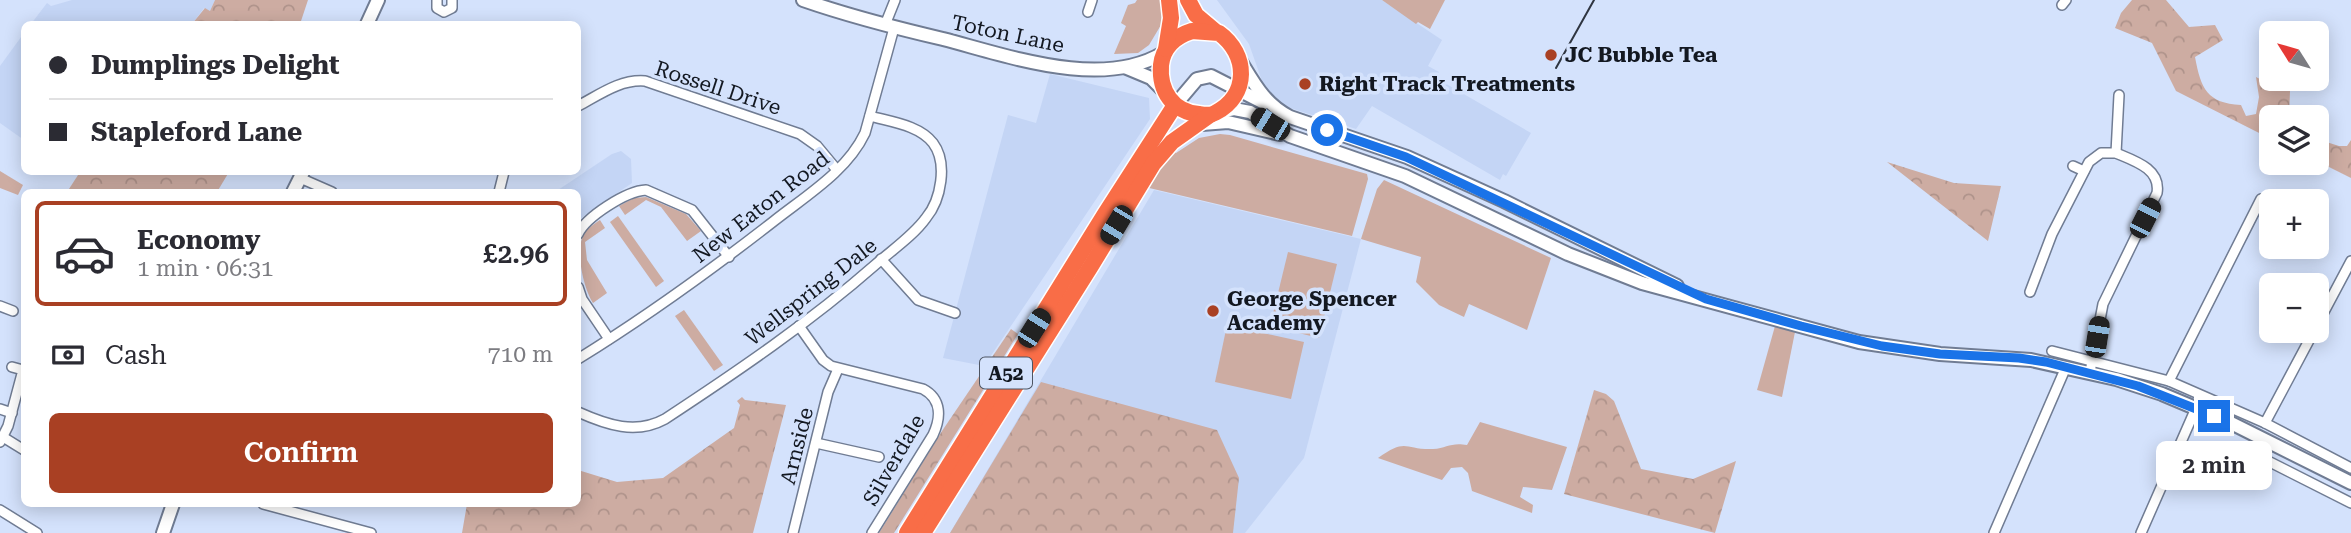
<!DOCTYPE html>
<html lang="en">
<head>
<meta charset="utf-8">
<style>
	:root { --surface:#fff; --page:#f2f2f3; --text:#2b2b33; --muted:#7c7c81; --line:#e1e1e2; --accent:#a94023 }
	body { margin:0; font-family:"Roboto Serif",serif; background:var(--page); color:var(--text); height:100vh; display:flex; flex-direction:column; font-size:26px; white-space:nowrap }
	* { box-sizing:border-box; margin:0 }
	p { font-size:23px; color:var(--muted) }
	.icon { flex:none; width:38px; height:38px; fill:none; stroke:currentColor; stroke-width:2; stroke-linecap:round; stroke-linejoin:round }
	.map { position:relative; flex:1; overflow:hidden }
	.side { position:absolute; left:21px; top:189px; width:560px; height:318px; display:flex; flex-direction:column; background:var(--surface); border-radius:10px; box-shadow:0 4px 18px #0003 }
	.side>* { flex:none }
	.hud { position:absolute; left:21px; top:21px; width:560px; height:154px; border-radius:10px; box-shadow:0 4px 18px #0003; display:grid; align-content:center; height:154px; padding:0 28px; background:var(--surface) }
	.needle { width:46px; rotate:307deg }
	.fabs { position:absolute; left:2259px; top:21px; display:grid; gap:14px }
	.fabs a { display:grid; place-items:center; width:70px; height:70px; border-radius:10px; background:var(--surface); box-shadow:0 4px 18px #0003; font-size:35px }
	.end { position:absolute; width:32px; height:32px; margin:-16px; border:9px solid #1a73e8; background:#fff; box-shadow:0 0 0 4px #fff }
	.from { border-radius:50% }
	.bubble { position:absolute; height:49px; border-radius:10px; background:var(--surface); box-shadow:0 4px 18px #0003; font-size:23px; font-weight:600; line-height:49px; text-align:center }
	.car { position:absolute; width:21px; height:42px; margin:-21px -10px; border-radius:9px; box-shadow:0 0 5px 2px #0007; background:linear-gradient(#222 24%,#8ab4d8 0 40%,#222 0 76%,#8ab4d8 0 86%,#222 0) }
	.hud b { display:flex; align-items:center; gap:24px; height:66px; font-size:26px }
	.hud b+b { border-top:2px solid var(--line) }
	.hud i { width:18px; height:18px; background:var(--text) }
	ul { padding:12px 0 0; list-style:none }
	li { display:flex; align-items:center; gap:21px; height:105px; margin:0 14px 10px; padding:0 14px; border:4px solid var(--line); border-radius:10px }
	li div { flex:1 }
	li b { display:block; font-size:26px }
	li em { font-style:normal; font-weight:600 }
	li.on { border-color:var(--accent) }
	li>.icon { width:63px; height:63px; stroke-width:1.5 }
	.pay { display:flex; align-items:center; gap:18px; height:77px; padding:0 28px; font-size:26px }
	.pay p { margin-inline-start:auto }
	.button { display:flex; gap:14px; margin-top:auto; padding:14px 28px }
	.button a { flex:1; height:80px; border-radius:10px; background:var(--accent); color:#fff; font-size:28px; font-weight:600; line-height:80px; text-align:center }
	.map>svg:first-child { display:block }
	.built { fill:#c4d5f5 }
	.grass { fill:#cdaca2 }
	.forest { fill:url(#forest-crowns) }
	.lines { fill:none; stroke-linecap:round; stroke-linejoin:round }
	.street-casing { stroke:#707c93; stroke-width:12 }
	.secondary-casing { stroke:#707c93; stroke-width:16 }
	.highway-casing { stroke:#fff; stroke-width:19 }
	.street { stroke:#fff; stroke-width:9 }
	.secondary { stroke:#fff; stroke-width:12 }
	.highway { stroke:#f96d47; stroke-width:16 }
	.tram { stroke:#2f3540; stroke-width:2 }
	.route { stroke:#1a73e8; stroke-width:9 }
	.poi-dot { fill:#a94023; stroke:#d4e2fc; stroke-width:2.5 }
	.labels { text-anchor:middle; dominant-baseline:central; stroke-width:7; stroke-linejoin:round; paint-order:stroke }
	.shield { fill:#d4e2fc; stroke:#4d5563; stroke-width:2 }
	.shield-label { font-size:19px; font-weight:bold; fill:#131821 }
	.street-label { font-size:21px; fill:#131821; stroke:#d4e2fc }
	.poi-label { font-size:21px; font-weight:bold; fill:#131821; stroke:#d4e2fc; text-anchor:start }
</style>
</head>
<body>
<div class="map">
<svg width="2351" height="533" viewBox="0 0 2351 533">
	<defs>
		<pattern id="forest-crowns" width="20" height="18" patternUnits="userSpaceOnUse" patternTransform="scale(1.75)"><rect width="20" height="18" fill="#cdaca2"/><path d="M2 6a3 3 0 1 1 6 0M12 15a3 3 0 1 1 6 0" fill="none" stroke="#af938b"/></pattern>
	</defs>
	<rect width="100%" height="100%" fill="#d4e2fc"/>
	<g class="built">
		<path d="M72,0H215L210,11L204,8L192,24H31L47,3L51,6Z"/>
		<path d="M1217,0H1382L1442,40L1428,66L1439,72L1436,78L1531,133L1506,176L1503,174L1500,180L1372,106L1356,129L1287,107L1268,91L1262,81L1249,44Z"/>
		<path d="M24,33V140L0,123V66Z"/>
		<path d="M1050,74L1149,98L1150,119L984,366L943,358L1008,115L1036,123Z"/>
		<path d="M621,151L631,159L632,183L578,220V192H555L612,154Z"/>
		<path d="M1154,190L1361,239L1304,458L1245,533H950Z"/>
	</g>
	<g class="grass">
		<path d="M1137,0H1163L1161,25L1149,45L1138,53L1114,54L1126,26L1121,23L1128,5L1135,3Z"/>
		<path d="M1382,0H1445L1430,29L1418,22L1416,24Z"/>
		<path d="M1220,134L1230,135L1367,174L1368,179L1352,236L1145,187L1173,150L1176,153L1199,138Z"/>
		<path d="M0,171L23,185L18,195L0,188Z"/>
		<path d="M1384,180L1551,258L1527,330L1469,304L1464,317L1439,305L1416,282L1421,257L1361,239L1377,189Z"/>
		<path d="M646,197L686,214L701,231L687,241L661,207L646,200L625,215L619,206L634,198Z"/>
		<path d="M618,216L664,281L656,287L610,222Z"/>
		<path d="M600,220L605,228L585,242L587,260L607,293L593,303C584,289 575,252 583,236C586,229 594,224 600,220Z"/>
		<path d="M1288,252L1337,264L1319,338L1270,326Z"/>
		<path d="M684,310L723,365L714,371L675,316Z"/>
		<path d="M1227,325L1304,342L1291,399L1215,382Z"/>
		<path d="M1775,326L1795,332L1782,397L1757,390Z"/>
		<path d="M1480,422L1567,447L1552,490L1523,487L1520,497L1533,505L1532,513L1472,491L1468,473L1462,467L1451,468L1442,480L1378,458C1407,437 1404,450 1433,449C1447,448 1451,442 1467,445Z"/>
	</g>
	<g class="forest">
		<path d="M215,0H308L300,24H192L205,8L210,11Z"/>
		<path d="M2132,0H2166L2189,27L2215,25L2223,40L2195,57C2201,89 2207,103 2241,105L2246,116L2256,114L2259,97L2256,77L2271,85L2280,79H2296L2290,91L2289,117H2272L2271,139L2176,91L2152,43L2115,28L2121,13Z"/>
		<path d="M2317,139L2339,146H2347L2351,140V178L2317,161Z"/>
		<path d="M1887,162L1954,183L2001,186L1988,241Z"/>
		<path d="M80,172H229L217,192H67Z"/>
		<path d="M1011,329L1018,334L894,533H879L942,431Z"/>
		<path d="M1041,382L1217,430L1239,478L1233,533H950Z"/>
		<path d="M1594,390L1606,394L1614,401L1641,469L1693,479L1736,461L1715,533L1564,494Z"/>
		<path d="M742,397L745,400L786,405L753,533H462L467,504H578V470L617,482L663,478L734,428L740,405L737,401Z"/>
	</g>
	<g class="lines">
		<defs>
			<g id="street">
				<path d="M437,0V8L444,12L452,8V0"/>
				<path d="M2062,5L2066,0"/>
				<path d="M1088,12L1092,0"/>
				<path d="M885,25L895,0"/>
				<path d="M578,106C599,95 620,79 645,81L800,134L817,146L837,170"/>
				<path d="M2116,153L2119,95"/>
				<path d="M2073,166L2084,171"/>
				<path d="M300,178L332,192"/>
				<path d="M499,192L504,172"/>
				<path d="M578,234C586,217 626,191 646,190L692,210L729,257"/>
				<path d="M881,259L918,300L955,313"/>
				<path d="M578,287L582,299L609,339"/>
				<path d="M2030,292L2052,234L2089,162L2101,153H2116C2135,161 2161,169 2157,193L2103,304L2090,372"/>
				<path d="M0,306L13,311"/>
				<path d="M2317,325L2351,261"/>
				<path d="M799,326L823,360L831,366L923,389C942,399 941,418 933,435L872,533"/>
				<path d="M2052,351L2169,381L2265,423L2351,468"/>
				<path d="M578,359C646,317 711,270 774,221C807,195 847,171 865,133L894,28"/>
				<path d="M2169,381L2261,199"/>
				<path d="M0,409L12,413"/>
				<path d="M578,412C607,425 636,435 665,419C738,371 810,322 875,265C892,250 913,236 926,218C941,200 948,163 933,143C919,125 891,122 870,116"/>
				<path d="M2265,423L2314,331"/>
				<path d="M3,437L24,450"/>
				<path d="M0,442L8,426L23,370L12,367"/>
				<path d="M816,443L879,457"/>
				<path d="M2262,458L2351,503"/>
				<path d="M263,504L371,533"/>
				<path d="M0,510L37,533"/>
				<path d="M793,533L828,392L838,369"/>
				<path d="M1994,533L2066,367"/>
				<path d="M2141,533L2196,408"/>
			</g>
			<g id="secondary">
				<path d="M803,0C849,16 896,28 943,39C1009,56 1101,90 1163,53"/>
				<path d="M367,24L378,0"/>
				<path d="M1241,62C1255,85 1265,104 1290,117L1407,157L1504,201L1677,286"/>
				<path d="M1127,68L1151,78L1164,91"/>
				<path d="M1175,105L1197,79L1211,76L1264,103"/>
				<path d="M1219,112L1234,109L1250,112L1290,136L1405,176L1568,254L1642,283L1859,342L1940,354L2031,360L2116,379L2162,394L2231,423L2351,483"/>
				<path d="M1202,124L1228,122L1280,134"/>
				<path d="M293,192L303,172"/>
				<path d="M163,533L173,504"/>
			</g>
			<g id="highway">
				<path d="M1188,0L1196,15L1215,31"/>
				<path d="M1192,31L1219,33C1248,54 1250,95 1215,113C1210,116 1205,115 1199,114C1173,112 1159,91 1161,65C1163,47 1176,36 1192,31Z"/>
				<path d="M1166,49L1171,18L1169,0"/>
				<path d="M907,533L1105,214L1175,105"/>
				<path d="M923,533L1091,266L1153,164L1172,142L1210,115"/>
			</g>
		</defs>
		<use href="#street" class="street-casing"/>
		<use href="#secondary" class="secondary-casing"/>
		<use href="#highway" class="highway-casing"/>
		<use href="#street" class="street"/>
		<use href="#secondary" class="secondary"/>
		<use href="#highway" class="highway"/>
		<path class="tram" d="M1556,68L1594,0"/>
	</g>
	<g class="lines">
		<path class="route" d="M1327,130L1406,157L1706,299L1801,326L1882,346L1940,354L2019,358L2046,362L2138,386L2214,416"/>
	</g>
	<g class="poi-dot">
		<circle cx="1551" cy="55" r="7"/>
		<circle cx="1305" cy="84" r="7"/>
		<circle cx="1213" cy="311" r="7"/>
	</g>
	<g class="labels">
		<rect class="shield" x="980" y="357.5" width="52" height="31" rx="5"/>
		<g class="shield-label">
			<text x="1006" y="373">A52</text>
		</g>
		<g class="street-label">
			<text transform="translate(1008 34) rotate(12)">Toton Lane</text>
			<text transform="translate(718 88) rotate(18)">Rossell Drive</text>
			<text transform="translate(761 207) rotate(-38)">New Eaton Road</text>
			<text transform="translate(811 292) rotate(-38)">Wellspring Dale</text>
			<text transform="translate(797 446) rotate(-76)">Arnside</text>
			<text transform="translate(894 460) rotate(-60)">Silverdale</text>
		</g>
		<g class="poi-label">
			<text x="1565" y="55">JC Bubble Tea</text>
			<text x="1319" y="84">Right Track Treatments</text>
			<text x="1227" y="299">George Spencer<tspan x="1227" dy="24">Academy</tspan></text>
		</g>
	</g>
</svg>
<div class="fabs">
<a><svg class="needle" viewBox="-14 -14 28 28"><path d="M0-13l5 13h-10z" fill="#e53935"/><path d="M0 13l5-13h-10z" fill="#7c7c81"/></svg></a>
<a><svg class="icon" aria-label="layers" viewBox="0 0 24 24"><path d="M12 4l9 5-9 5-9-5zM3 14l9 5 9-5"/></svg></a>
<a>+</a>
<a>−</a>
</div>
<i class="end from" style="left:1327px;top:130px"></i>
<i class="end" style="left:2214px;top:416px"></i>
<div class="bubble" style="left:2156px;top:441px;width:116px">2 min</div>
<i class="car" style="left:1270px;top:124px;rotate:301deg"></i>
<i class="car" style="left:2145px;top:218px;rotate:27deg"></i>
<i class="car" style="left:1116px;top:225px;rotate:211deg"></i>
<i class="car" style="left:1034px;top:328px;rotate:32deg"></i>
<i class="car" style="left:2097px;top:337px;rotate:9deg"></i>
<div class="hud">
<b><i class="from"></i>Dumplings Delight</b>
<b><i></i>Stapleford Lane</b>
</div>
<section class="side">
<ul>
<li class="on"><svg class="icon" aria-label="car" viewBox="0 0 24 24"><path d="M5 17H2v-5l4-1 3-4h7l3 4 3 1v5h-3M9 17h6M6 11h13"/><circle cx="7" cy="17" r="2"/><circle cx="17" cy="17" r="2"/></svg><div><b>Economy</b><p>1 min · 06:31</p></div><em>£2.96</em></li>
</ul>
<div class="pay"><svg class="icon" aria-label="cash" viewBox="0 0 24 24"><path d="M3 7h18v10H3z"/><circle cx="12" cy="12" r="2"/></svg>Cash<p>710 m</p></div>
<div class="button"><a>Confirm</a></div>
</section>
</div>
</body>
</html>
